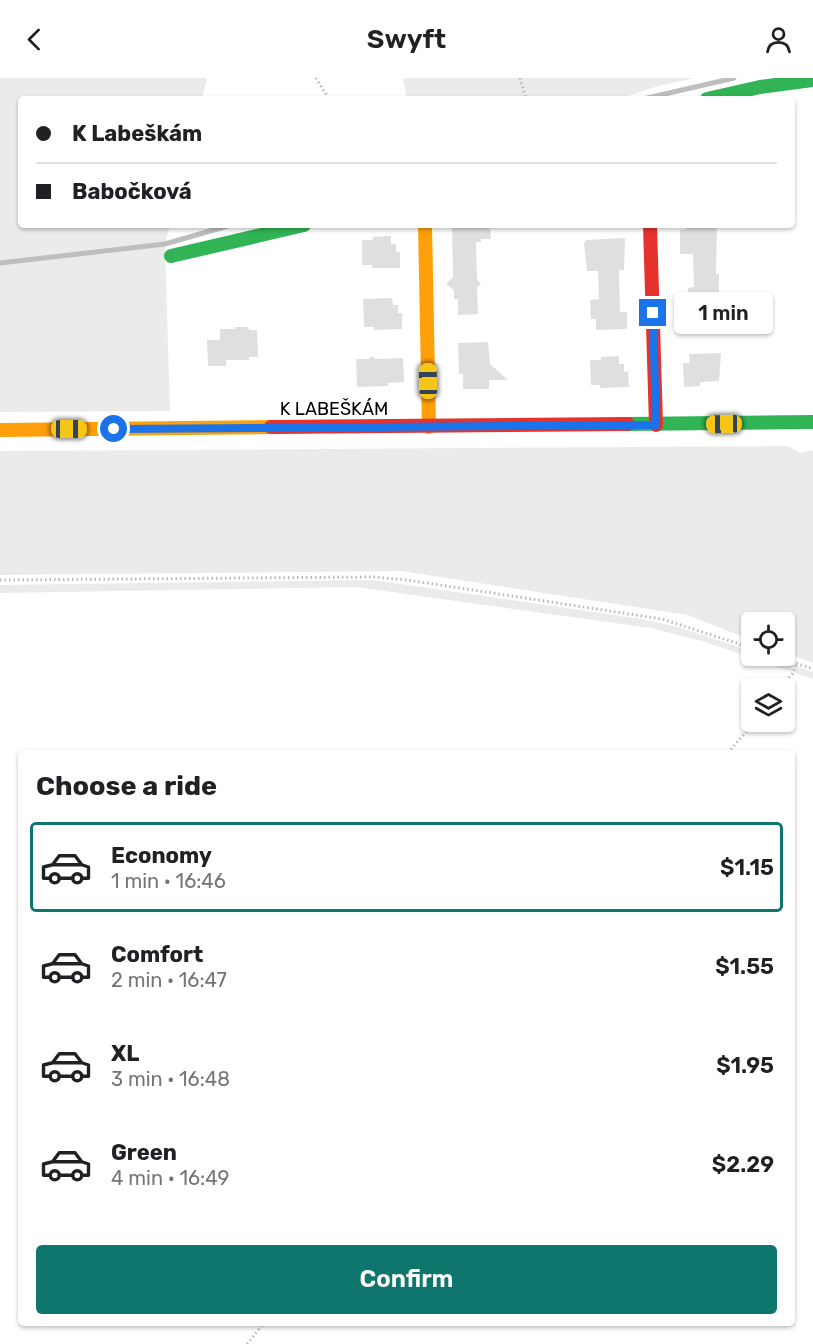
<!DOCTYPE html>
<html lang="en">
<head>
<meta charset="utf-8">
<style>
	:root { --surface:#fff; --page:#f6f6f6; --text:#202124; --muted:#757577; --line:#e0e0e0; --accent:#0f766e }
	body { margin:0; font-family:Rubik,sans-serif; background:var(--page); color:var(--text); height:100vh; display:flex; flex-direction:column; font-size:22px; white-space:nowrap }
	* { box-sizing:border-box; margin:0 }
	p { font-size:20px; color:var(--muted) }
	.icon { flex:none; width:33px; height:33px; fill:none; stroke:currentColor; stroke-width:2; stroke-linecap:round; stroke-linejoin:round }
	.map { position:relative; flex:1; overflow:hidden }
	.drawer { position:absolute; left:18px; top:672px; width:777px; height:576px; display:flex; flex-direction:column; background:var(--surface); border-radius:6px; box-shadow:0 2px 4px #0004 }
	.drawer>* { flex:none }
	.top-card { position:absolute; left:18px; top:18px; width:777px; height:132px; border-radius:6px; box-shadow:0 2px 4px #0004; display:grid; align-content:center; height:132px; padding:0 18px; background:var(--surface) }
	.controls { position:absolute; left:741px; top:534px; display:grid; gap:12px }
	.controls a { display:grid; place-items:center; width:54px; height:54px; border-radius:6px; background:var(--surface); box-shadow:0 2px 4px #0004; font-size:30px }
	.end { position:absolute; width:27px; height:27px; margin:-14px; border:8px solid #1a73e8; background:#fff; box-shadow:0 0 0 3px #fff }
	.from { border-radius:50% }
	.bubble { position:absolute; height:42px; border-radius:6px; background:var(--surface); box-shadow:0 2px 4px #0004; font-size:20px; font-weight:600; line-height:42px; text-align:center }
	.car { position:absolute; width:18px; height:36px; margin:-18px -9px; border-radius:8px; box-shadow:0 0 4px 2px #0007; background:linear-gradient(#f5c518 24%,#345 0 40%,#f5c518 0 76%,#345 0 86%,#f5c518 0) }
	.top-card b { display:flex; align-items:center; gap:21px; height:57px; font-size:22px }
	.top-card b+b { border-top:2px solid var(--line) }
	.top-card i { width:15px; height:15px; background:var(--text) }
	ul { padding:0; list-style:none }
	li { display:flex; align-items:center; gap:18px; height:90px; margin:0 12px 9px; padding:0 6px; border:3px solid transparent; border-radius:6px }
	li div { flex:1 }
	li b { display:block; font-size:22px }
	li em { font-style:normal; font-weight:600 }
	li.current { border-color:var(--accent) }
	li>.icon { width:54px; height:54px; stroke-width:1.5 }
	h2 { padding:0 18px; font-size:27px; line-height:72px }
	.button { display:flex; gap:12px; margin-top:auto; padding:12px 18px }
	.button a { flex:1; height:69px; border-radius:6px; background:var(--accent); color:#fff; font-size:24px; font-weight:600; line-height:69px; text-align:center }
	header { display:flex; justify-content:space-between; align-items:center; height:78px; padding:0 18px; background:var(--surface); font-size:27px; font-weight:600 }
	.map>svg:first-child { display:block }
	.green { fill:#ebebeb }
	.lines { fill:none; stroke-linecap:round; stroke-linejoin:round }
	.stream { stroke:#bebebe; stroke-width:5 }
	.building { fill:#dfdfdf }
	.path { stroke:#b9b9b9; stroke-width:3; stroke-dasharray:1.5 3; stroke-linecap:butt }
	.fast { stroke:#30b455; stroke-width:14 }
	.slow { stroke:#ff9f0a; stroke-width:14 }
	.jam { stroke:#e5322d; stroke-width:14 }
	.route { stroke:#1a73e8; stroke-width:8 }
	.labels { text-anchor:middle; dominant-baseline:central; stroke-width:4.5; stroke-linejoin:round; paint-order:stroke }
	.street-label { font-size:18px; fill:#000; stroke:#fff }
</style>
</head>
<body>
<header><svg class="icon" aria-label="back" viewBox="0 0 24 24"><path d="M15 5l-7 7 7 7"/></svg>Swyft<svg class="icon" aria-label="person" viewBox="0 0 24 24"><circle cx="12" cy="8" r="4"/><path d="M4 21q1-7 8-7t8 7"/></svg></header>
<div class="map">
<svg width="813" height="1266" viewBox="0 0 813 1266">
	<rect width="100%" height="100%" fill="#fff"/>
	<g class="green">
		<path d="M0,0H207L202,21H21V147H170L165,166L170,333L0,334Z"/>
		<path d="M403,0H695L658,8L619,21H407Z"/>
		<path d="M788,368L800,375L813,372V585L785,574L784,544H752L751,562L688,537L401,493L0,497V373Z"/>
		<path d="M373,502L642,541L678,549L751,573L752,578H766L813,594V601L705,564L651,550L356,509L0,515V507Z"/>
	</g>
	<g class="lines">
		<g class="stream">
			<path d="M643,21L734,0"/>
			<path d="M0,185L165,166L231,147"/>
		</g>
	</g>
	<g class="building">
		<path d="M456,147H490L491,161H481V164H476L477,202L481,206L477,209L478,236L458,237V221H454V212L446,206L453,199L452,149H456Z"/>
		<path d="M686,147H717L716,196H719V247L698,248V242L682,243L681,219H688V210L694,209L693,176H680V152H686Z"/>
		<path d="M391,158V166H396V174H400V190H372V187H362V162H373L372,159Z"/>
		<path d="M625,160L624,192H619L620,234H627V251L596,252V241H591L590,222L599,221L598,193H587L584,165L586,162Z"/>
		<path d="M392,220L393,227H398V235H402V251L374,252V249H364L363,221Z"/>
		<path d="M235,249H248L249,252H257L258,279H249V282H226V288H208L207,262H220V251H235Z"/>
		<path d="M488,264L490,286L508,302H489V311H463V296H459L458,265Z"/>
		<path d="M721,275L719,303L700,304V308L684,309L683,285H690L689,276Z"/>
		<path d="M372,278L376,281L403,280L404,304L388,305V308L357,309L356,281H369Z"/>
		<path d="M619,278V286H624V294L628,293L629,309L600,310V307H591L590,282H601V279Z"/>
	</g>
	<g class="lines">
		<g class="path">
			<path d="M316,0L329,21"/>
			<path d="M520,0L526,21"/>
			<path d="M0,502L374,499L407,502L662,541L752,570"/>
			<path d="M775,578L813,591"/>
			<path d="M780,610L794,594L797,585"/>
			<path d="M728,675L754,644"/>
			<path d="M247,1266L264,1245"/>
		</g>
		<g class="fast">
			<path d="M707,21L760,9L813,2"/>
			<path d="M171,178L304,147"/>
			<path d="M628,346L813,344"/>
		</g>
		<g class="slow">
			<path d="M425,147L429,349"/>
			<path d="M0,352L271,349"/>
		</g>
		<g class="jam">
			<path d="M650,147L656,347"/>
			<path d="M271,349L628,346"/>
		</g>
	</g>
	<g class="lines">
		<path class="route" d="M114,351L656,347L653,235"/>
	</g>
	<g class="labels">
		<g class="street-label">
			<text x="334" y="331">K LABEŠKÁM</text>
		</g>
	</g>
</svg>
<div class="controls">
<a><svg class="icon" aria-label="locate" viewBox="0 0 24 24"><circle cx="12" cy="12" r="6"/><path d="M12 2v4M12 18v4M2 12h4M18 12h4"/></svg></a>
<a><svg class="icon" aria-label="layers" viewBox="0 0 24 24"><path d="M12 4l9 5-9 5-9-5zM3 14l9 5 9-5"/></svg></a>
</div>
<i class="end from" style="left:114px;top:351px"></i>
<i class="end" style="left:653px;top:235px"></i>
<div class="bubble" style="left:674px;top:214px;width:99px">1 min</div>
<i class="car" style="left:428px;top:303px;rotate:359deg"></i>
<i class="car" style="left:724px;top:346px;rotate:269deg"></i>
<i class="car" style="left:69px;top:351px;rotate:90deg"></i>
<div class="top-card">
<b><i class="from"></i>K Labeškám</b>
<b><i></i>Babočková</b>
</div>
<section class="drawer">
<h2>Choose a ride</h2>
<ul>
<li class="current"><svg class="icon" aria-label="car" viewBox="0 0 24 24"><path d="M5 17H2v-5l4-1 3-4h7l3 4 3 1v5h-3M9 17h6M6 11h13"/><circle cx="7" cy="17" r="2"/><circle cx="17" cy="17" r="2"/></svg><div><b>Economy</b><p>1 min · 16:46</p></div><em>$1.15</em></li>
<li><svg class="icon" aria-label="car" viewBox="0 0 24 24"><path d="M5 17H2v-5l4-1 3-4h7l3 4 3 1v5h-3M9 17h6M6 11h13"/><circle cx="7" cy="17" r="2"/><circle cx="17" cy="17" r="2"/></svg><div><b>Comfort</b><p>2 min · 16:47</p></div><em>$1.55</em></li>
<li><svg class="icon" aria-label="car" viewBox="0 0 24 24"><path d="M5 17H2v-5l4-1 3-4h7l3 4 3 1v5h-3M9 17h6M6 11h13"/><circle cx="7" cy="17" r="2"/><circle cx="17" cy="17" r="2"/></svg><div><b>XL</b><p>3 min · 16:48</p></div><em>$1.95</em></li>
<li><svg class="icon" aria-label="car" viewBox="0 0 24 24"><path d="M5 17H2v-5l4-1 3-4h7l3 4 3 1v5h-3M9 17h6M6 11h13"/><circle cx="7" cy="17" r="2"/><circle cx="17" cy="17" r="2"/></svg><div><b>Green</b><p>4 min · 16:49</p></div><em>$2.29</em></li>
</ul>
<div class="button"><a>Confirm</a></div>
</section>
</div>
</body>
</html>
